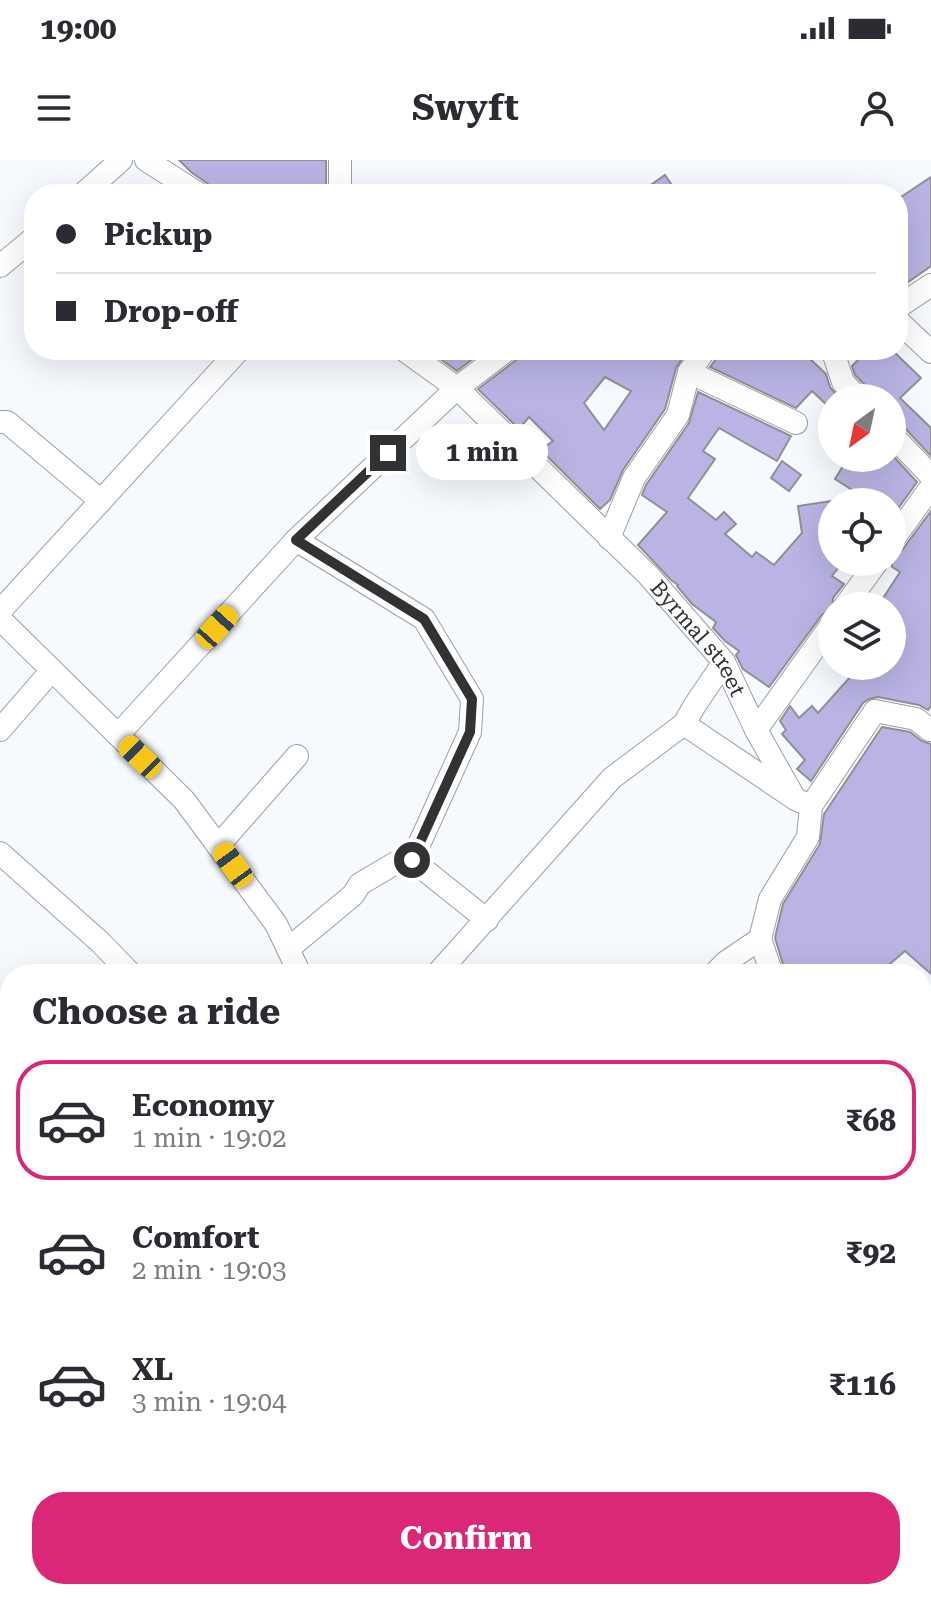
<!DOCTYPE html>
<html lang="en">
<head>
<meta charset="utf-8">
<style>
	:root { --surface:#fff; --page:#f2f2f3; --text:#2b2b33; --muted:#7c7c81; --line:#e1e1e2; --accent:#db2777 }
	body { margin:0; font-family:"Roboto Serif",serif; background:var(--page); color:var(--text); height:100vh; display:flex; flex-direction:column; font-size:30px; white-space:nowrap }
	* { box-sizing:border-box; margin:0 }
	p { font-size:26px; color:var(--muted) }
	.icon { flex:none; width:44px; height:44px; fill:none; stroke:currentColor; stroke-width:2; stroke-linecap:round; stroke-linejoin:round }
	.map { position:relative; flex:1; overflow:hidden }
	.panel { position:absolute; left:0px; top:804px; width:932px; height:636px; display:flex; flex-direction:column; background:var(--surface); border-radius:32px 32px 0 0; box-shadow:0 8px 32px #0002 }
	.panel>* { flex:none }
	.guide { position:absolute; left:24px; top:24px; width:884px; height:176px; border-radius:32px; box-shadow:0 8px 32px #0002; display:grid; align-content:center; height:176px; padding:0 32px; background:var(--surface) }
	.needle { width:52px; rotate:213deg }
	.buttons { position:absolute; left:818px; top:224px; display:grid; gap:16px }
	.buttons a { display:grid; place-items:center; width:88px; height:88px; border-radius:50%; background:var(--surface); box-shadow:0 8px 32px #0002; font-size:40px }
	.end { position:absolute; width:36px; height:36px; margin:-18px; border:10px solid #313234; background:#fff; box-shadow:0 0 0 4px #fff }
	.from { border-radius:50% }
	.bubble { position:absolute; height:56px; border-radius:28px; background:var(--surface); box-shadow:0 8px 32px #0002; font-size:26px; font-weight:700; line-height:56px; text-align:center }
	.car { position:absolute; width:24px; height:48px; margin:-24px -12px; border-radius:10px; box-shadow:0 0 6px 2px #0007; background:linear-gradient(#f5c518 24%,#345 0 40%,#f5c518 0 76%,#345 0 86%,#f5c518 0) }
	.guide b { display:flex; align-items:center; gap:28px; height:76px; font-size:30px }
	.guide b+b { border-top:2px solid var(--line) }
	.guide i { width:20px; height:20px; background:var(--text) }
	ul { padding:0; list-style:none }
	li { display:flex; align-items:center; gap:24px; height:120px; margin:0 16px 12px; padding:0 16px; border:4px solid transparent; border-radius:32px }
	li div { flex:1 }
	li b { display:block; font-size:30px }
	li em { font-style:normal; font-weight:700 }
	li.current { border-color:var(--accent) }
	li>.icon { width:72px; height:72px; stroke-width:1.5 }
	h2 { padding:0 32px; font-size:36px; line-height:96px }
	.primary-button { display:flex; gap:16px; margin-top:auto; padding:16px 32px }
	.primary-button a { flex:1; height:92px; border-radius:32px; background:var(--accent); color:#fff; font-size:32px; font-weight:700; line-height:92px; text-align:center }
	.status { display:flex; justify-content:space-between; align-items:center; height:56px; padding:0 40px; background:var(--surface); direction:ltr }
	.status svg { height:22px; fill:currentColor }
	header { display:flex; justify-content:space-between; align-items:center; height:104px; padding:0 32px; background:var(--surface); font-size:36px; font-weight:700 }
	.map>svg:first-child { display:block }
	.green { fill:#fadcfe }
	.building { fill:#b9b4e4; stroke:#909094; stroke-width:2; fill-rule:evenodd }
	.lines { fill:none; stroke-linecap:round; stroke-linejoin:round }
	.minor-casing { stroke:#9c9fa3; stroke-width:24 }
	.secondary-casing { stroke:#9c9fa3; stroke-width:32 }
	.minor { stroke:#fff; stroke-width:22 }
	.secondary { stroke:#bfe9f6; stroke-width:30 }
	.route { stroke:#313234; stroke-width:10 }
	.labels { text-anchor:middle; dominant-baseline:central; stroke-width:6; stroke-linejoin:round; paint-order:stroke }
	.street-label { font-size:22px; fill:#313234; stroke:#fff }
</style>
</head>
<body>
<div class="status"><b>19:00</b><svg viewBox="0 0 49 12"><path d="M0 12V9h3v3zM5 12V6h3v6zM10 12V3h3v9zM15 12V0h3v12zM26 1h20v11H26zM47 4h2v5h-2z"/></svg></div>
<header><svg class="icon" aria-label="menu" viewBox="0 0 24 24"><path d="M4 6h16M4 12h16M4 18h16"/></svg>Swyft<svg class="icon" aria-label="person" viewBox="0 0 24 24"><circle cx="12" cy="8" r="4"/><path d="M4 21q1-7 8-7t8 7"/></svg></header>
<div class="map">
<svg width="931" height="1440" viewBox="0 0 931 1440">
	<rect width="100%" height="100%" fill="#f6f9fd"/>
	<path class="green" d="M0,1267L10,1270V1430H525L539,1440H0Z"/>
	<g class="building">
		<path d="M179,0H326V34H213L211,27L207,23L191,12Z"/>
		<path d="M665,15L678,34H638Z"/>
		<path d="M931,17V106L898,129V39Z"/>
		<path d="M428,190H484L457,211Z"/>
		<path d="M521,190H688L676,208L665,249L623,310L610,340L600,349L541,290L553,281L529,257L519,269L478,229L515,201L520,196ZM605,217L631,231L604,270L584,243Z"/>
		<path d="M719,190H794L802,198L805,194L826,214L830,227L839,238H832V250L812,231L796,248L710,207L717,198Z"/>
		<path d="M874,190H892L921,218L900,238L931,268V296L902,265L892,261V238H872L868,228L855,215L852,206L862,196L865,199Z"/>
		<path d="M698,232L791,276L777,301L719,268L703,291L715,299L688,338L716,360L724,352L736,364L725,374L752,397L756,392L774,405L802,373L798,346L832,341V402H843L832,416L844,424L833,438L832,450L826,452L821,456L769,527L743,509L736,495L739,491L725,481L713,468L716,462L692,444L677,426L678,425L671,420L638,385L667,352L642,335L646,325L689,263Z"/>
		<path d="M848,298H895L917,322L892,357V342H871L835,319Z"/>
		<path d="M782,301L801,315L789,331L771,318Z"/>
		<path d="M931,351V546L928,550L919,545L878,537L869,539L863,543L811,621L797,609L805,600L782,574L786,570L780,561L790,546L799,558L812,546L818,553L860,506H892V446H878L900,412L892,407V395L898,393L903,389Z"/>
		<path d="M882,567L910,572L922,581L931,584V814L905,791L878,814H786L775,778L783,744L820,684L824,654Z"/>
	</g>
	<g class="lines">
		<defs>
			<g id="minor">
				<path d="M146,0L199,34"/>
				<path d="M340,0V34"/>
				<path d="M83,34L121,0"/>
				<path d="M0,106L34,78"/>
				<path d="M898,147L931,125"/>
				<path d="M898,161L931,192"/>
				<path d="M404,190L457,228L507,190"/>
				<path d="M833,192L843,222L858,238"/>
				<path d="M689,212L796,263"/>
				<path d="M0,262H7L101,341"/>
				<path d="M892,275L931,316"/>
				<path d="M609,378L634,318L678,255L689,212L705,190"/>
				<path d="M296,380L424,459L472,539L470,572L412,700"/>
				<path d="M892,381L931,327"/>
				<path d="M845,446L877,402"/>
				<path d="M0,451L239,190"/>
				<path d="M0,459L184,640L276,764L300,814"/>
				<path d="M684,564L791,636"/>
				<path d="M0,570L52,510"/>
				<path d="M756,570L832,464"/>
				<path id="s1" d="M118,575L296,380L457,228L649,416L724,502L756,570L795,639L811,646L808,677L770,739L760,779"/>
				<path d="M811,646L875,551L916,559L930,570L931,568"/>
				<path d="M218,686L297,596"/>
				<path d="M0,693L100,782L131,814"/>
				<path d="M760,779L772,814"/>
				<path d="M288,789L353,735L360,724L404,698L412,700L487,760"/>
				<path d="M437,814L612,618L684,564L695,545L724,502"/>
				<path d="M714,814L726,802L760,779"/>
				<path d="M922,951L931,941"/>
				<path d="M0,1084H10"/>
				<path d="M922,1301L931,1306"/>
				<path d="M578,1430L589,1440"/>
				<path d="M747,1440L749,1430"/>
			</g>
			<g id="secondary">
				<path d="M922,1002L931,1001"/>
				<path d="M0,1237L10,1239"/>
			</g>
		</defs>
		<use href="#minor" class="minor-casing"/>
		<use href="#secondary" class="secondary-casing"/>
		<use href="#minor" class="minor"/>
		<use href="#secondary" class="secondary"/>
	</g>
	<g class="lines">
		<path class="route" d="M388,293L296,380L424,459L472,539L470,572L412,700"/>
	</g>
	<g class="labels">
		<g class="street-label">
			<text stroke="none"><textPath href="#s1" startOffset="834">Byrmal street</textPath></text>
		</g>
	</g>
</svg>
<div class="buttons">
<a><svg class="needle" viewBox="-14 -14 28 28"><path d="M0-13l5 13h-10z" fill="#e53935"/><path d="M0 13l5-13h-10z" fill="#7c7c81"/></svg></a>
<a><svg class="icon" aria-label="locate" viewBox="0 0 24 24"><circle cx="12" cy="12" r="6"/><path d="M12 2v4M12 18v4M2 12h4M18 12h4"/></svg></a>
<a><svg class="icon" aria-label="layers" viewBox="0 0 24 24"><path d="M12 4l9 5-9 5-9-5zM3 14l9 5 9-5"/></svg></a>
</div>
<i class="end from" style="left:412px;top:700px"></i>
<i class="end" style="left:388px;top:293px"></i>
<div class="bubble" style="left:416px;top:264px;width:132px">1 min</div>
<i class="car" style="left:217px;top:467px;rotate:42deg"></i>
<i class="car" style="left:140px;top:597px;rotate:314deg"></i>
<i class="car" style="left:233px;top:705px;rotate:324deg"></i>
<div class="guide">
<b><i class="from"></i>Pickup</b>
<b><i></i>Drop-off</b>
</div>
<section class="panel">
<h2>Choose a ride</h2>
<ul>
<li class="current"><svg class="icon" aria-label="car" viewBox="0 0 24 24"><path d="M5 17H2v-5l4-1 3-4h7l3 4 3 1v5h-3M9 17h6M6 11h13"/><circle cx="7" cy="17" r="2"/><circle cx="17" cy="17" r="2"/></svg><div><b>Economy</b><p>1 min · 19:02</p></div><em>₹68</em></li>
<li><svg class="icon" aria-label="car" viewBox="0 0 24 24"><path d="M5 17H2v-5l4-1 3-4h7l3 4 3 1v5h-3M9 17h6M6 11h13"/><circle cx="7" cy="17" r="2"/><circle cx="17" cy="17" r="2"/></svg><div><b>Comfort</b><p>2 min · 19:03</p></div><em>₹92</em></li>
<li><svg class="icon" aria-label="car" viewBox="0 0 24 24"><path d="M5 17H2v-5l4-1 3-4h7l3 4 3 1v5h-3M9 17h6M6 11h13"/><circle cx="7" cy="17" r="2"/><circle cx="17" cy="17" r="2"/></svg><div><b>XL</b><p>3 min · 19:04</p></div><em>₹116</em></li>
</ul>
<div class="primary-button"><a>Confirm</a></div>
</section>
</div>
</body>
</html>
